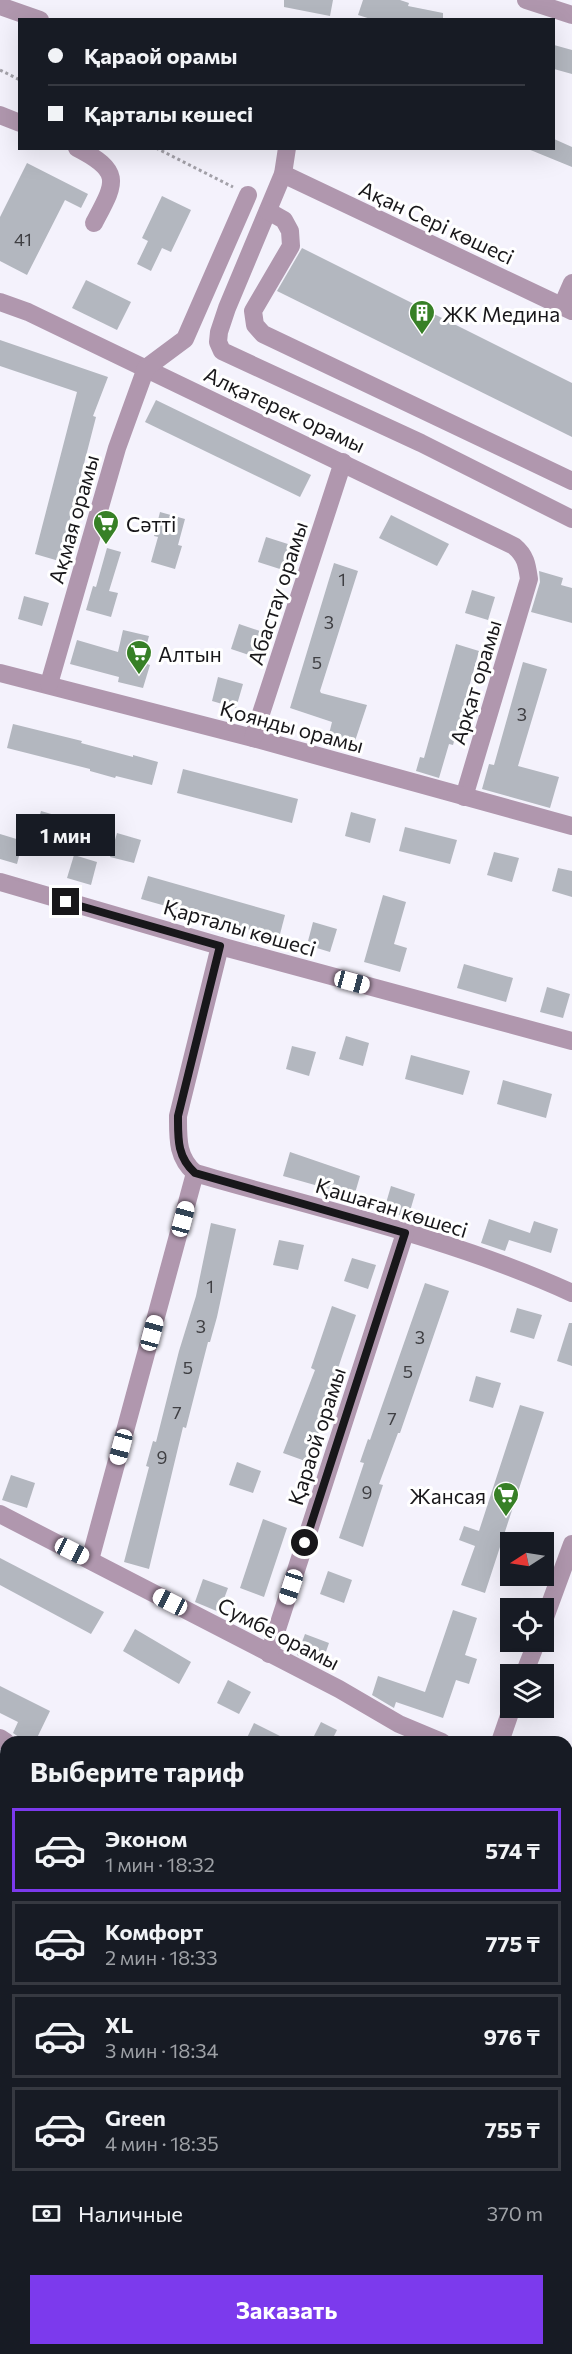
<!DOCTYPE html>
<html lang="ru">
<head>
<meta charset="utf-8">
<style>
	:root { --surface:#171b24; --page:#242831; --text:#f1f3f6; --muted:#9ea1a6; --line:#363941; --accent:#7c3aed }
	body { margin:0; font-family:Commissioner,sans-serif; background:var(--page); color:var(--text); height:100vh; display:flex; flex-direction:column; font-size:22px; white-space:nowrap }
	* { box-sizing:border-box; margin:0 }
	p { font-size:20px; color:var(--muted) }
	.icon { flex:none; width:33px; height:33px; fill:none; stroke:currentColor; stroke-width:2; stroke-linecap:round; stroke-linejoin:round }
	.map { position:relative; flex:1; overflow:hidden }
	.panel { position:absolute; left:0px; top:1736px; width:573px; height:620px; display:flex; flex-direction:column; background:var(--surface); border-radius:18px 18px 0 0; box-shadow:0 6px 24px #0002 }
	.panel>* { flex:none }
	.guide { position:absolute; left:18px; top:18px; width:537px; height:132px; border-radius:0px; box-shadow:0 6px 24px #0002; display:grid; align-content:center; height:132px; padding:0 30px; background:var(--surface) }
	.needle { width:39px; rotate:258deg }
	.controls { position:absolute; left:500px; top:1532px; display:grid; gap:12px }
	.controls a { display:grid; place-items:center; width:54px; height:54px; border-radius:0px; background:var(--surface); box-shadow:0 6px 24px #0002; font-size:30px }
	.end { position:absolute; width:27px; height:27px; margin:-14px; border:8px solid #18171a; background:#fff; box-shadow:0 0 0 3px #fff }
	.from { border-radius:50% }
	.bubble { position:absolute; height:42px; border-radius:0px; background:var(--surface); box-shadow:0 6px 24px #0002; font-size:20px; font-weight:700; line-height:42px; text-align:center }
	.car { position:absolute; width:18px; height:36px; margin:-18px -9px; border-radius:8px; box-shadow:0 0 4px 2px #0007; background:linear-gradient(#fff 24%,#345 0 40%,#fff 0 76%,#345 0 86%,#fff 0) }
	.guide b { display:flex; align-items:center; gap:21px; height:57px; font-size:22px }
	.guide b+b { border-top:2px solid var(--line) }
	.guide i { width:15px; height:15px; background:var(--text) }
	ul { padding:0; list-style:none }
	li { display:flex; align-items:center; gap:18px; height:84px; margin:0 12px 9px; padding:0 18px; border:3px solid var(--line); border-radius:0px }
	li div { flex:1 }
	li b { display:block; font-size:22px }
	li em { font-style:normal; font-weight:700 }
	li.selected { border-color:var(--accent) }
	li>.icon { width:54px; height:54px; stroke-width:1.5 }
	h2 { padding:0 30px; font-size:27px; line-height:72px }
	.pay { display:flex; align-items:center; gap:15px; height:66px; padding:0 30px; font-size:22px }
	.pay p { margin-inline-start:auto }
	.action { display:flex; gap:12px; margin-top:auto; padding:12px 30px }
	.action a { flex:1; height:69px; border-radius:0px; background:var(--accent); color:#fff; font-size:24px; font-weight:700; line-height:69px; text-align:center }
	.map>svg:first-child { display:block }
	.building { fill:#b3b7bf }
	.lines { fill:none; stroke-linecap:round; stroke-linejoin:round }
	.path { stroke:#a3a1a9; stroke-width:3; stroke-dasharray:3 3; stroke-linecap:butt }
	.minor { stroke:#b097ae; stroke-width:18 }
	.route { stroke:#18171a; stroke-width:8 }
	.labels { text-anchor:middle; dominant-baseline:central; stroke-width:6; stroke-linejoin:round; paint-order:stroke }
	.number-label { font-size:18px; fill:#3f3f43 }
	.street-label { font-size:21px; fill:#18171a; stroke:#fff }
	.poi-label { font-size:21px; fill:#18171a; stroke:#fff; text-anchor:start }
</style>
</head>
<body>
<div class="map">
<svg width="572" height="2354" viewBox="0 0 572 2354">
	<rect width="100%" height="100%" fill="#f4f2fc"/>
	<g class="building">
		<path d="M284,0H333L330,16L284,7Z"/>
		<path d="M363,0H400L409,3L408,6L443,13V20H374L358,15Z"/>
		<path d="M554,45L572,50V74L554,69Z"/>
		<path d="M554,139L572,147V167L528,149L554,148Z"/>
		<path d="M27,163L88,194L81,208L65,200L27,275L0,261V217Z"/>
		<path d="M162,196L191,210L171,252L162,248L151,271L137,264L148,241L142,238Z"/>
		<path d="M302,248L572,383V437L277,291Z"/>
		<path d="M86,280L131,302L117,330L72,308Z"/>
		<path d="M0,340L108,377L93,416L96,417L59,561L35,554L77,392L0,366Z"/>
		<path d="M156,400L311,475L300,497L145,422Z"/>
		<path d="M160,512L185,519L178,545L182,546L175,569L151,562L158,537L154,536Z"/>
		<path d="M391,515L449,544L437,566L379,538Z"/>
		<path d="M266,537L291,545L283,570L258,562Z"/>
		<path d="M107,548L121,552L109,591L118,593L111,617L86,610L93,586L96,587Z"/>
		<path d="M334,563L358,571L320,691L321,693L367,705L351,753L326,746L332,722L290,708Z"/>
		<path d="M539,571L563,578L561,585L572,588V623L531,612L540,582Z"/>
		<path d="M472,590L495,597L488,620L465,613Z"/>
		<path d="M24,596L49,603L42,626L18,619Z"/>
		<path d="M239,624L263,632L255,657L231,649Z"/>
		<path d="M123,630L149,636L142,662L150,665L143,688L118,682L119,677L70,664L77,640L118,652Z"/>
		<path d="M456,644L479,651L453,745L449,744L439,778L416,771L420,757L424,758Z"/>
		<path d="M523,662L547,669L518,766L559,777L550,808L482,789L489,764L494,765Z"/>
		<path d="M218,677L243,684L236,708L212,701Z"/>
		<path d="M13,724L82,741L81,743L133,757V755L158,762L152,785L116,776L115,778L90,771V769L7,748Z"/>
		<path d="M183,769L298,799L292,823L177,793Z"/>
		<path d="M41,811L65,818L58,842L34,835Z"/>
		<path d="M351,812L376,819L370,843L345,836Z"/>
		<path d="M405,827L457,840L450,864L399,851Z"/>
		<path d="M117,833L141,840L134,863L110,857Z"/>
		<path d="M0,834L23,841L17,864L0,859Z"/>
		<path d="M494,852L519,858L512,882L487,875Z"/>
		<path d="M74,855L97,862L91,885L67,878Z"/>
		<path d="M558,868L572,871V897L552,891Z"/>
		<path d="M148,876L285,915L279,938L141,899Z"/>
		<path d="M383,895L406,902L394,944L407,948L400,972L364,962Z"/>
		<path d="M313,922L337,929L330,952L307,945Z"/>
		<path d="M464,964L513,978L506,1002L457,988Z"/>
		<path d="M547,987L570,994L563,1018L540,1012Z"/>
		<path d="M346,1036L369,1043L363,1066L339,1059Z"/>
		<path d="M292,1046L316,1052L309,1076L286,1069Z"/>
		<path d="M411,1055L470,1071L463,1095L405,1079Z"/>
		<path d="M503,1080L552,1094L546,1118L497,1104Z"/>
		<path d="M290,1152L360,1176L353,1200L328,1192L329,1189L283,1176Z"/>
		<path d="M391,1186L415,1194L408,1218L384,1210Z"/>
		<path d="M489,1219L530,1233L534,1221L558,1229L551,1253L509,1240L505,1251L481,1243Z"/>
		<path d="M211,1223L236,1229L217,1317L210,1342H208L186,1428L183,1427L149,1569L124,1562L149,1467L146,1466L153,1441L156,1442L179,1351L196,1296Z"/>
		<path d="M279,1240L304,1245L298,1270L273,1265Z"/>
		<path d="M352,1258L376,1265L368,1289L344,1281Z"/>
		<path d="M425,1283L449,1291L400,1433H398L379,1484L383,1485L363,1547L339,1538L364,1463L360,1462L368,1439L370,1440Z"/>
		<path d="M332,1306L356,1315L329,1395L332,1396L308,1462L283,1453L315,1370L311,1368Z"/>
		<path d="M517,1308L542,1315L534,1339L510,1332Z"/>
		<path d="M569,1323H572V1366L557,1361Z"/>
		<path d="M476,1376L501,1383L493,1408L469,1401Z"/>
		<path d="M520,1405L544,1412L485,1593L461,1585L475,1546L459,1540L464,1526L479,1531Z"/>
		<path d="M237,1462L261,1471L253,1493L229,1485Z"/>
		<path d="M11,1475L35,1483L27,1508L2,1500Z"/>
		<path d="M263,1519L287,1528L264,1597L240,1588Z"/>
		<path d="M0,1558L104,1612L91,1634L0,1585Z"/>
		<path d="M328,1571L352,1580L344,1603L320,1594Z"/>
		<path d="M203,1579L228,1588L219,1612L195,1602Z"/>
		<path d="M453,1610L477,1618L465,1655L477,1659L469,1684L456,1680L443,1718L396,1702L394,1708L372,1695L378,1676L425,1692Z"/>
		<path d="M135,1629L191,1662L179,1684L123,1651Z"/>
		<path d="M305,1634L329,1643L321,1666L297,1655Z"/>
		<path d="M228,1680L251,1692L239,1714L217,1703Z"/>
		<path d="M0,1686L50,1711L35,1742H26L13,1733L18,1722L0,1713Z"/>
		<path d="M321,1722L337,1730L331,1742H311Z"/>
		<path d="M254,1723L292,1742H245Z"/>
	</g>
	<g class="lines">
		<g class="path">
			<path d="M0,70L20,80"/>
			<path d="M156,148L233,187"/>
		</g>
		<g class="minor">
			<path d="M526,0L572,15"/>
			<path d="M0,6L40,20"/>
			<path d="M0,115L20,123"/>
			<path d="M77,148C124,172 115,183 94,223"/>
			<path d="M287,148L283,174L227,308L219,332L218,342L222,351L421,443L572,519"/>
			<path d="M283,174L572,311"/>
			<path d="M268,211L284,220L290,231L291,246L253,311L255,325L263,334L572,481"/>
			<path d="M0,302L28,312L514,546C526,556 527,565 529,579L464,797"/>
			<path d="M562,306L572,283"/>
			<path d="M0,673L253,738L572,826"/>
			<path d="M49,684L117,448L146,368L185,339L248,195"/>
			<path d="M253,738L343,462"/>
			<path d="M0,882L220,946L572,1041"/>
			<path d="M195,1173C319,1209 455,1239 572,1293"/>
			<path d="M0,1514L339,1689L399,1724L442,1742"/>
			<path d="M90,1560L195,1173C177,1157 178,1139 178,1116L220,946"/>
			<path d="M543,1623L572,1544"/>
			<path d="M269,1654L405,1233"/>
			<path d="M524,1674L537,1641"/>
			<path d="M0,1738L6,1742"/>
			<path d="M500,1742L512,1707"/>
			<path d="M567,1815L572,1817"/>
			<path d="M0,1988L6,1991"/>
			<path d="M567,2030L572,2032"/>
			<path d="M0,2185L6,2188"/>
			<path d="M526,2349L534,2354"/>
			<path d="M202,2354L203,2349"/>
		</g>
	</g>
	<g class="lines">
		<path class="route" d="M66,902L220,946L178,1116C178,1139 177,1157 195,1173L405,1233L305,1543"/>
	</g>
	<defs>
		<symbol id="building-pin" viewBox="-11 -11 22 30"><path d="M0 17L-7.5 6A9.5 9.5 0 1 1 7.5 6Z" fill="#378026" stroke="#fff"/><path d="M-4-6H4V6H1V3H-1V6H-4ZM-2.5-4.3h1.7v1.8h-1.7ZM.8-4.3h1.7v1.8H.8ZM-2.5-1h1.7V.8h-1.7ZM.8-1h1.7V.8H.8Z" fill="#fff"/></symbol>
		<symbol id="supermarket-pin" viewBox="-11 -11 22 30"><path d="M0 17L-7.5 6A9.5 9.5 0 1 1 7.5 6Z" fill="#378026" stroke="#fff"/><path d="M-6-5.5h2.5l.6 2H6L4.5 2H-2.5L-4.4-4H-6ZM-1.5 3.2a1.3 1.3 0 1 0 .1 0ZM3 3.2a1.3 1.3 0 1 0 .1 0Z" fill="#fff"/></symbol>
	</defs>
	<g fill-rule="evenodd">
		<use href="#building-pin" x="407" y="298" width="30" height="40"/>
		<use href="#supermarket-pin" x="91" y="508" width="30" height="40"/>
		<use href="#supermarket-pin" x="124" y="638" width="30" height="40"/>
		<use href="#supermarket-pin" x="491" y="1480" width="30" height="40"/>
	</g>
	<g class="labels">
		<g class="number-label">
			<text x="23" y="239">41</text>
			<text x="342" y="579">1</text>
			<text x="329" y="622">3</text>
			<text x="317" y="662">5</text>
			<text x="522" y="714">3</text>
			<text x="210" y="1286">1</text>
			<text x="201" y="1326">3</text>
			<text x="420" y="1337">3</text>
			<text x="188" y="1367">5</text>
			<text x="408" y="1371">5</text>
			<text x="177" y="1412">7</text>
			<text x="392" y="1418">7</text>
			<text x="162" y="1457">9</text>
			<text x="367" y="1492">9</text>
		</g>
		<g class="street-label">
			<text transform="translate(437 222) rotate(25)">Ақан Сері көшесі</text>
			<text transform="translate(285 409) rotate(25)">Алқатерек орамы</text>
			<text transform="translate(73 519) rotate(-74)">Ақмая орамы</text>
			<text transform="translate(277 593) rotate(-72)">Абастау орамы</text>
			<text transform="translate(475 682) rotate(-73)">Арқат орамы</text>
			<text transform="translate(292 726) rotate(15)">Қоянды орамы</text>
			<text transform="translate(240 927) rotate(16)">Қарталы көшесі</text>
			<text transform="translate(392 1207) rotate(17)">Қашаған көшесі</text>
			<text transform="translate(316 1436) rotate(-72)">Қараой орамы</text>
			<text transform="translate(279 1633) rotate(27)">Сумбе орамы</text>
		</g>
		<g class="poi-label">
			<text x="442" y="313">ЖК Медина</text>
			<text x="126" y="523">Сәттi</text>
			<text x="158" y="653">Алтын</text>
			<text x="486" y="1495" text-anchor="end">Жансая</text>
		</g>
	</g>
</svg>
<div class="controls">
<a><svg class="needle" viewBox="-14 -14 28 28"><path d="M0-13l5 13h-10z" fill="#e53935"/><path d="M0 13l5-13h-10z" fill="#9ea1a6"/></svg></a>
<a><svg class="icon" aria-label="locate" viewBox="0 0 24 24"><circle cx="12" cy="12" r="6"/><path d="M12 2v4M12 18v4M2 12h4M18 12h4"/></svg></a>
<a><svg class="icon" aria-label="layers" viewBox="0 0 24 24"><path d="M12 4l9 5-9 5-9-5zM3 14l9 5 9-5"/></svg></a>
</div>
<i class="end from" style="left:305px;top:1543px"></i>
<i class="end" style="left:66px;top:902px"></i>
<div class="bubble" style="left:16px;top:814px;width:99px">1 мин</div>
<i class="car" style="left:352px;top:982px;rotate:105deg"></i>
<i class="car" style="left:183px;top:1219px;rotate:15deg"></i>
<i class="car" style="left:152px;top:1333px;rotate:15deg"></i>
<i class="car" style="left:121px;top:1447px;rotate:195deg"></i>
<i class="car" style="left:72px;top:1551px;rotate:117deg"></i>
<i class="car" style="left:291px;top:1587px;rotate:198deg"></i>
<i class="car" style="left:170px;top:1602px;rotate:297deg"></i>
<div class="guide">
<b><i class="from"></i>Қараой орамы</b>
<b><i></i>Қарталы көшесі</b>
</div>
<section class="panel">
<h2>Выберите тариф</h2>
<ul>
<li class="selected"><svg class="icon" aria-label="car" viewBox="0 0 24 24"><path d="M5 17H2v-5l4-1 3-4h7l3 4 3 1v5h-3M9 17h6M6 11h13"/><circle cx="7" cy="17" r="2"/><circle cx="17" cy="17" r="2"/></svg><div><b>Эконом</b><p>1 мин · 18:32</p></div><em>574 ₸</em></li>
<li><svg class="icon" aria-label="car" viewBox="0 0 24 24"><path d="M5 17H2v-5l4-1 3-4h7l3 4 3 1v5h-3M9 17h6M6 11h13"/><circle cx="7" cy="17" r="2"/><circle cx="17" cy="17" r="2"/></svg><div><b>Комфорт</b><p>2 мин · 18:33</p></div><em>775 ₸</em></li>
<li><svg class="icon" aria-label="car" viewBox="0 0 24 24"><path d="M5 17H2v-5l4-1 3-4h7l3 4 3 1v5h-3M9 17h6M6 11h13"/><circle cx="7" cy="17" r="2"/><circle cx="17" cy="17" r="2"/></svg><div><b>XL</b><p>3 мин · 18:34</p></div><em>976 ₸</em></li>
<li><svg class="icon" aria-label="car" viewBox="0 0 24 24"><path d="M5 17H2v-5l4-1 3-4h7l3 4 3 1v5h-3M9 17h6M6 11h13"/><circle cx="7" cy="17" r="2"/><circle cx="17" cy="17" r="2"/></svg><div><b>Green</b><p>4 мин · 18:35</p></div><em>755 ₸</em></li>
</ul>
<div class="pay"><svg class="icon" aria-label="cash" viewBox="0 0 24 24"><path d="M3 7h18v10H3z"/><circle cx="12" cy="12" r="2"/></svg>Наличные<p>370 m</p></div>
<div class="action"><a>Заказать</a></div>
</section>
</div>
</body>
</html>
